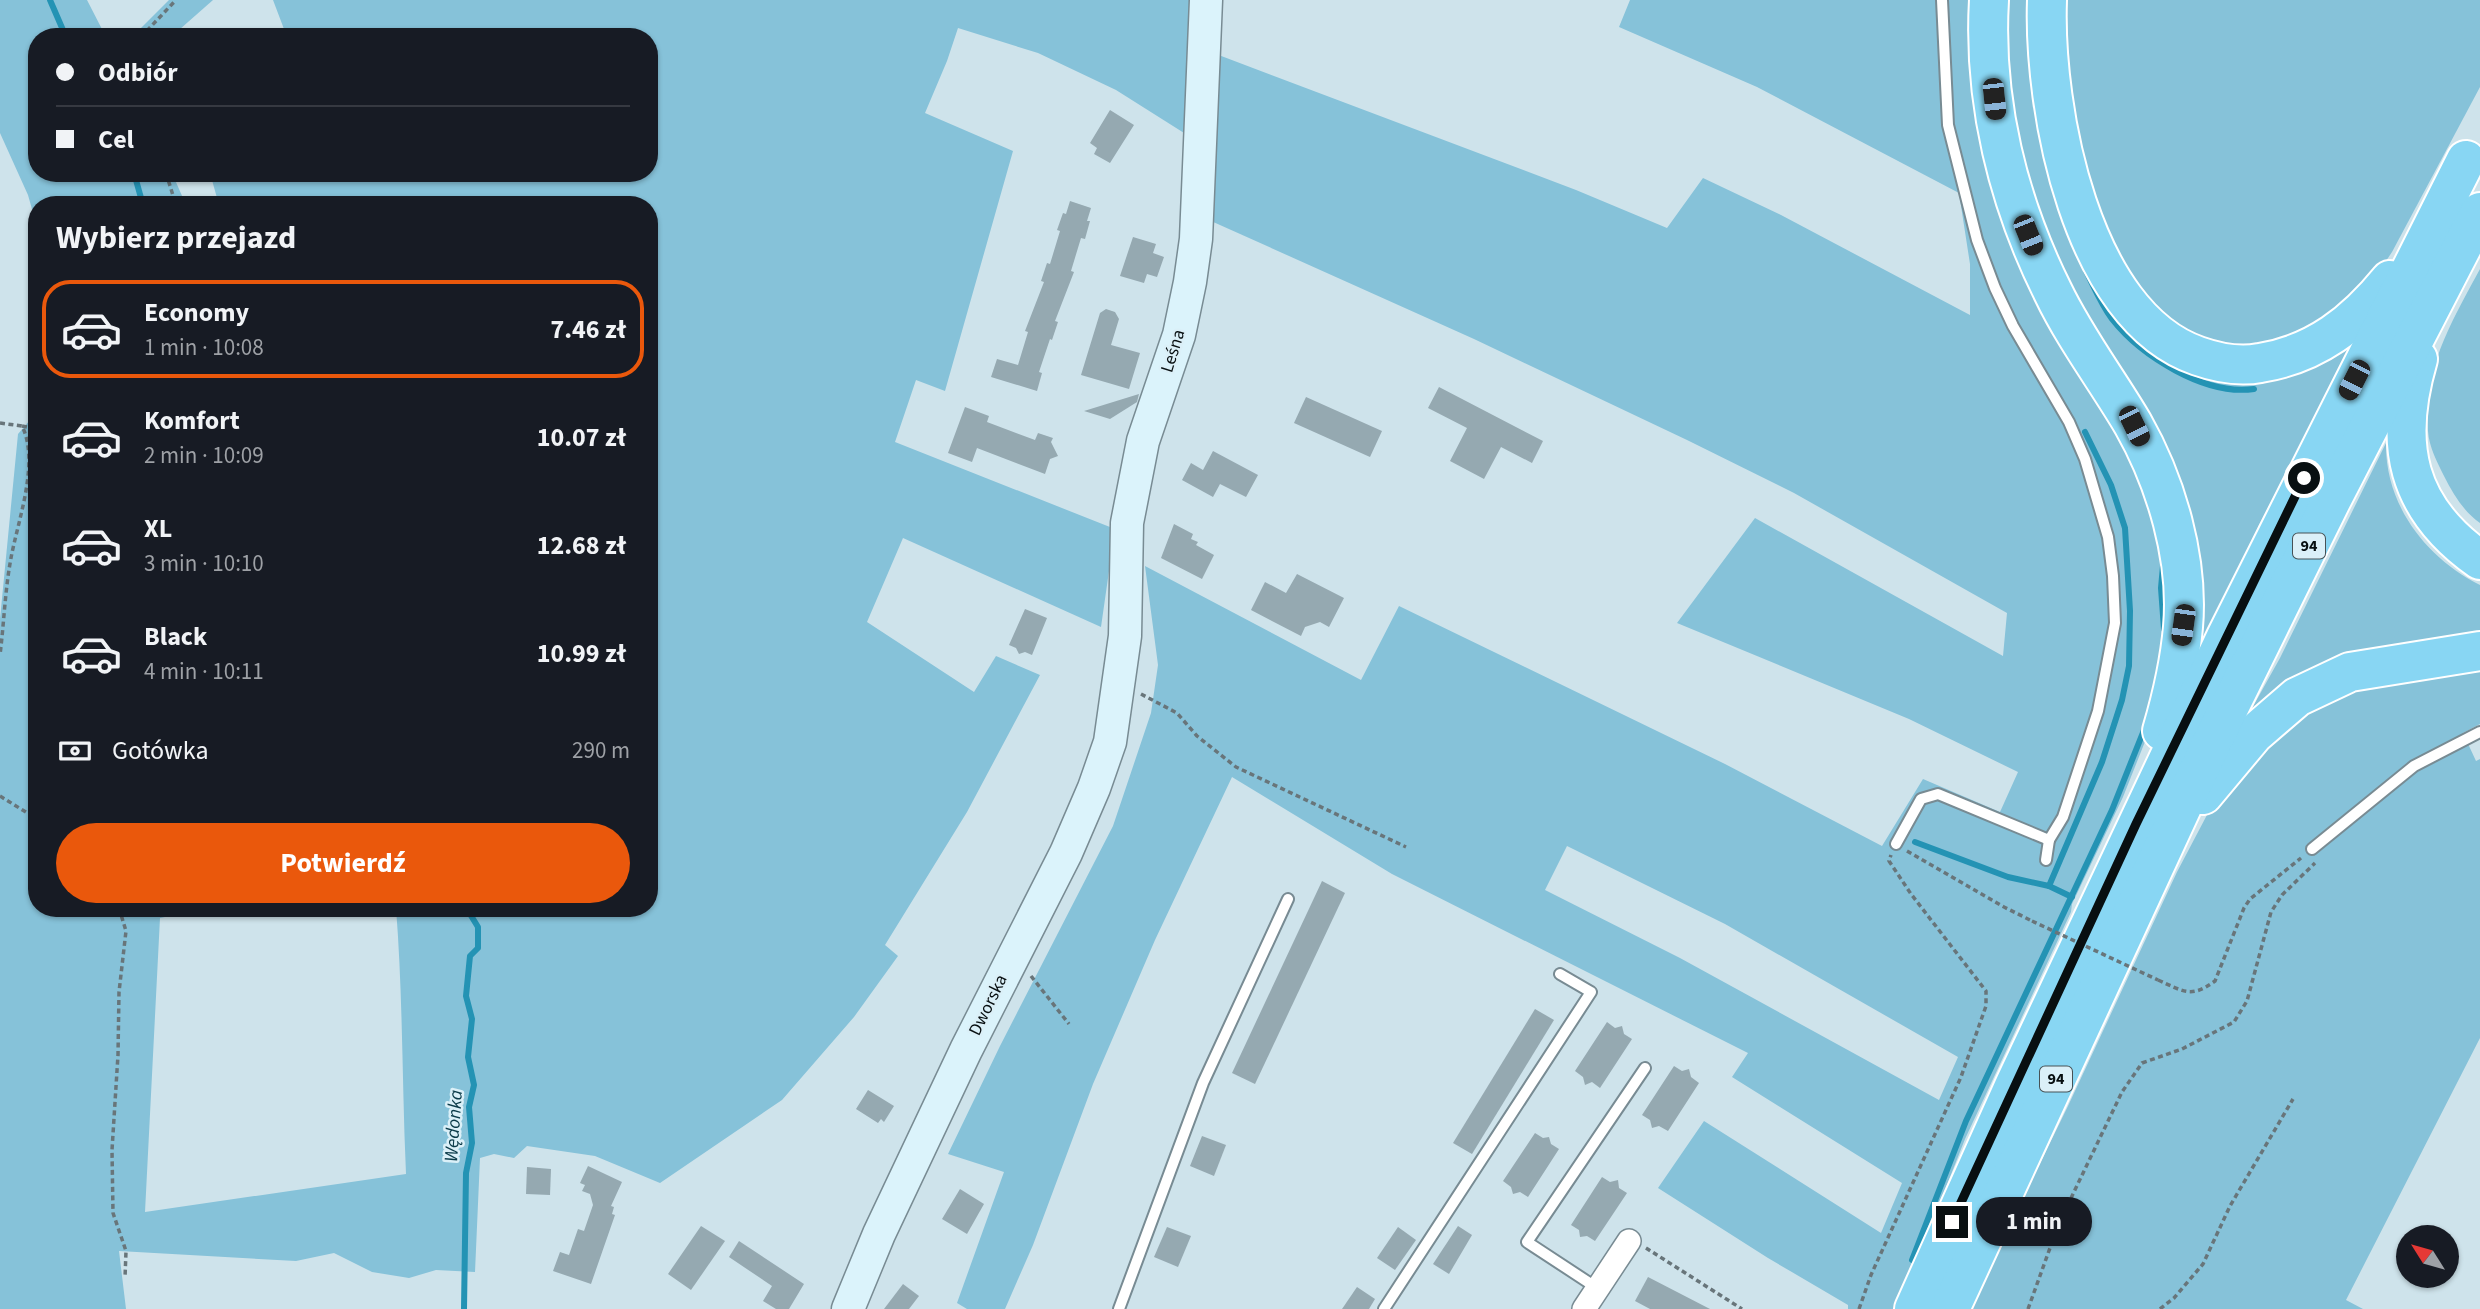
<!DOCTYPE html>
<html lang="pl">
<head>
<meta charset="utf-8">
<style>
	:root { --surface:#171b24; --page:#242831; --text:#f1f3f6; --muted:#9ea1a6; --line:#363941; --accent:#ea580c }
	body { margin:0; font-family:"Source Sans 3",sans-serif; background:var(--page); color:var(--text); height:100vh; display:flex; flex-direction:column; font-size:26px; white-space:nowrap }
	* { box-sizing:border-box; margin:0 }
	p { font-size:23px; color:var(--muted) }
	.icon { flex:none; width:38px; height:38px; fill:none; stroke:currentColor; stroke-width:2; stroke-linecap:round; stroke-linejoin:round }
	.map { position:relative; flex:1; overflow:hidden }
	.side { position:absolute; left:28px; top:196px; width:630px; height:721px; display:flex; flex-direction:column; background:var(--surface); border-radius:28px; box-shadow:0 2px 5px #0004 }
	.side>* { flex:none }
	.hud { position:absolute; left:28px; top:28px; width:630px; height:154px; border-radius:28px; box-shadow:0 2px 5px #0004; display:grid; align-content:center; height:154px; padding:0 28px; background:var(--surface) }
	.needle { width:46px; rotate:307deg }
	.tools { position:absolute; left:2396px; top:1225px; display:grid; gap:14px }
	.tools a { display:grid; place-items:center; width:63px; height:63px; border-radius:50%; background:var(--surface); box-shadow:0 2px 5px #0004; font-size:35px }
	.end { position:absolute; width:32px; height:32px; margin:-16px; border:9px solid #080f11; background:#fff; box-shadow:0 0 0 4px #fff }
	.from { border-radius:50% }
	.bubble { position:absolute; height:49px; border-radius:24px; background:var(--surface); box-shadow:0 2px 5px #0004; font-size:23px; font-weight:700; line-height:49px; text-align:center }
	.car { position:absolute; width:21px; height:42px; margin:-21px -10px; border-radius:9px; box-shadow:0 0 5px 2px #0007; background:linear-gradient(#222 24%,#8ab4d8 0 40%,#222 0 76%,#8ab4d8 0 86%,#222 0) }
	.hud b { display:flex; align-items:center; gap:24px; height:66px; font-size:26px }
	.hud b+b { border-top:2px solid var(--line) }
	.hud i { width:18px; height:18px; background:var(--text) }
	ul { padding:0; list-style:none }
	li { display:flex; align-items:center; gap:21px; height:98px; margin:0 14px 10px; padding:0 14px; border:4px solid transparent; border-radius:28px }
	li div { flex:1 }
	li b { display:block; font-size:26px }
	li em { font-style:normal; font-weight:700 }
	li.current { border-color:var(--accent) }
	li>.icon { width:63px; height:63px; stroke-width:1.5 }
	h2 { padding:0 28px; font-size:32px; line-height:84px }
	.pay { display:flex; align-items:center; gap:18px; height:77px; padding:0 28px; font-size:26px }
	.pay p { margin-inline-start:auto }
	.action { display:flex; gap:14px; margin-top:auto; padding:14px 28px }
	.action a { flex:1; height:80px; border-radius:42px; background:var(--accent); color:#fff; font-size:28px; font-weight:700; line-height:80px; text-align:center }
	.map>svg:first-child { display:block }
	.green { fill:#86c2d9; fill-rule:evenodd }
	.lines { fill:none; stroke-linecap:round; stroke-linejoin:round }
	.stream { stroke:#2493b4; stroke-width:6 }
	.building { fill:#95a9b1 }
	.lane-casing { stroke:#788b93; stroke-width:14 }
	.street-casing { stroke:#788b93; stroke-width:26 }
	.secondary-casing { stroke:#788b93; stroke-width:35 }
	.highway-casing { stroke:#fff; stroke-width:42 }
	.path { stroke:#68757a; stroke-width:3.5; stroke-dasharray:5 3.5; stroke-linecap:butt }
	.lane { stroke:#fff; stroke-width:10 }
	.street { stroke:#fff; stroke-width:23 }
	.secondary { stroke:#dbf3fb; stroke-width:32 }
	.highway { stroke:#88d6f3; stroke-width:38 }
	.path-bridge { stroke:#68757a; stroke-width:3.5; stroke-dasharray:5 3.5; stroke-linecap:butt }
	.route { stroke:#080f11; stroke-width:9 }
	.labels { text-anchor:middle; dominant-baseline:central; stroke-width:5; stroke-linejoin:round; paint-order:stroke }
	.shield { fill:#dbf0f8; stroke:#475256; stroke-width:2 }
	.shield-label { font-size:16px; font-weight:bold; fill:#080f11 }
	.street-label { font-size:18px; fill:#080f11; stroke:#dbf0f8 }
	.water-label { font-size:19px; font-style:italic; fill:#0b3b49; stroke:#dbf0f8 }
</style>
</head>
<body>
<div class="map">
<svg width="2480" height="1309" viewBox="0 0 2480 1309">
	<rect width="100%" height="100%" fill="#cee3eb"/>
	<g class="green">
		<path d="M0,0H87L106,37H37V173H172L186,205H37V227L28,195L0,133Z"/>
		<path d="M169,0H213L171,37H132Z"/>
		<path d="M273,0H1194L1192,138L1116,90L1038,53L958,28L947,61L925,113L1013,151L945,391L916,380L895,442L1115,529L1101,627L903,538L867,622L974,692L996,656L1040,675L967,812L885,945L898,956L854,1017L782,1100L660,1183L595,1156L527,1146L514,1158L494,1154L480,1158L475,1272L436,1270L409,1278L372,1272L334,1253L296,1261L119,1251L126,1309H0V619L18,434L30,420L37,270V908H210L160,918L145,1212L406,1174C402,1085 403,997 396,908H649V205H219L210,173H649V37H287Z"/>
		<path d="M1630,0H1977V53L2129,441L2171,582L2150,729L2123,797L2072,904L2071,912L1965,1139L1926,1238L1894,1309H1848V1305L1768,1258L1658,1188L1704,1121L1881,1233L1902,1183L1732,1077L1748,1053L1392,874L1232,777L1155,940L1093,1084L1033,1245L1005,1309H967L957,1303L1004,1172L948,1154L1000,1046L1113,826L1151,713L1158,665L1145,566L1361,680L1399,606L1725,764L1882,846L1923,779L2000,812L2018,772L1909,719L1677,623L1755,518L2003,656L2007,613L1794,493L1687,440L1474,339L1211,221L1216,54L1576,190L1667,228L1703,178L1781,215L1970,315V264L1959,193L1757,87L1619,27ZM1567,846L1725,924L1958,1057L1939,1100L1680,958L1545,890Z"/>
		<path d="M1999,0H2037L2047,127L2174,360L2358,332L2259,525L2187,678L2192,606L2034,224L1999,33Z"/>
		<path d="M2055,0H2480V87L2392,252L2366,291L2273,353L2171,335L2094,225Z"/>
		<path d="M2480,269V523C2464,512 2453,494 2444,476C2437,462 2429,447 2428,431C2421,372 2453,319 2480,269Z"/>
		<path d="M2386,443C2385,505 2426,558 2480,585V636L2403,644L2360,652L2246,719L2280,658Z"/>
		<path d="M2480,662V724L2463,733L2476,761L2480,759V1038L2346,1300L2363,1309H1969L2068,1106L2177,872L2218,794L2321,696Z"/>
	</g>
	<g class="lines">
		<g class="stream">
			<path d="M50,0L66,37"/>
			<path d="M134,173L143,205"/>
			<path d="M2086,271C2094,287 2101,304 2112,319C2141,356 2205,396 2254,389"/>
			<path d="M2163,566L2161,588L2164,629"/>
			<path d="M1915,842L2008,877L2049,886"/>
			<path d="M2072,897L2049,886L2102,762L2122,700L2129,666L2130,611L2125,528L2111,485L2085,432"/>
			<path d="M1912,1260L1966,1121L2112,810L2146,725"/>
			<path d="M464,1309L466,1173L472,1143L469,1107L474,1085L468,1057L472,1019L466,996L470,956L478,948V927L470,914L471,908"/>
		</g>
	</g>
	<g class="building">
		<path d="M1110,110L1134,125L1110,163L1094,154L1097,148L1090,143Z"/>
		<path d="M1070,201L1091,208L1087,221H1090L1085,239L1081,238L1071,271L1074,272L1055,321L1058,322L1052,340L1050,339L1039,372L1042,373L1037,391L991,377L997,359L1018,365L1028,332L1025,331L1044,282L1041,281L1047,263L1050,264L1060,231L1057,230L1063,213L1066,214Z"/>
		<path d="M1133,237L1156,244L1153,253L1164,257L1157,277L1147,274L1144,283L1120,276Z"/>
		<path d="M1106,309L1115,312L1119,319L1111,345L1140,353L1129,389L1081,375L1100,313Z"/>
		<path d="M1439,387L1543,441L1532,463L1501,447L1484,479L1450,461L1467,428L1428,408Z"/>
		<path d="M1139,394L1137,402L1110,419L1084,411Z"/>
		<path d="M1306,397L1382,431L1370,457L1294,423Z"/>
		<path d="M965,407L989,416L987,422L1035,440L1038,433L1053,438L1051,442L1058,456L1050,459L1045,474L977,448L972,462L948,453Z"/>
		<path d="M1213,451L1258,475L1246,497L1220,484L1213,497L1182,480L1191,463L1203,470Z"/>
		<path d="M1174,524L1193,534L1191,539L1198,542L1196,545L1214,555L1202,579L1161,558Z"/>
		<path d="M1297,574L1344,598L1329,627L1320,622L1305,627L1301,636L1251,610L1265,582L1286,593Z"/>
		<path d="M1025,609L1047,618L1032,655L1025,652L1019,654L1016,648L1009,645Z"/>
		<path d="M1322,881L1345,893L1255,1084L1232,1073Z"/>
		<path d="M1535,1009L1554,1020L1472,1154L1453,1143Z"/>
		<path d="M1607,1022L1615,1028L1622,1026L1624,1034L1632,1039L1600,1088L1592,1082L1585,1085L1583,1077L1575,1071Z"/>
		<path d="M1674,1066L1682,1071L1689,1069L1691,1077L1699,1083L1668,1131L1659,1126L1652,1128L1650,1120L1642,1115Z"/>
		<path d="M868,1090L894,1106L884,1122L881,1119L878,1123L856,1109Z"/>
		<path d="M1535,1133L1543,1138L1549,1137L1551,1144L1559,1149L1528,1197L1520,1192L1513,1194L1511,1187L1503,1181Z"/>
		<path d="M1202,1136L1226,1145L1214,1176L1190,1166Z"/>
		<path d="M588,1166L622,1182L611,1206L614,1207L612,1214L615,1215L591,1284L553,1271L560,1252L569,1255L578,1229L584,1231L593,1205L590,1194L582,1191L585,1185L580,1183Z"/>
		<path d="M527,1167L551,1169L550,1195L526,1194Z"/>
		<path d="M1602,1177L1610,1182L1618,1180L1619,1188L1627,1193L1595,1241L1587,1236L1580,1237L1579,1230L1571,1225Z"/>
		<path d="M960,1189L984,1204L967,1234L942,1219Z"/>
		<path d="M701,1226L725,1241L691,1290L668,1274Z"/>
		<path d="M1458,1226L1472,1235L1449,1274L1433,1264Z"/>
		<path d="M1167,1227L1191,1236L1178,1267L1154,1257Z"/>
		<path d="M1398,1227L1416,1240L1395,1270L1377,1258Z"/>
		<path d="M739,1241L804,1284L789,1309H776L763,1301L772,1286L729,1257Z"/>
		<path d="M1648,1277L1710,1309H1650L1635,1301Z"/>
		<path d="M903,1284L919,1296L909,1309H884Z"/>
		<path d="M1357,1287L1375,1299L1369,1309H1342Z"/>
	</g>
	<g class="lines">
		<defs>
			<g id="lane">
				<path d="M1896,844L1921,799L1938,794L2049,840L2063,817L2098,711L2115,623L2113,576L2108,537L2085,459L2069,422L2013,326L1995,288L1977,240L1948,125L1942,0"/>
				<path d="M2312,849L2414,766L2480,732"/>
				<path d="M2046,860L2049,840"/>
				<path d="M1597,1288L1527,1242L1645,1068"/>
				<path d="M1119,1309L1203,1083L1288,899"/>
				<path d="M1384,1309L1591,992L1560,974"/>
			</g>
			<path id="street" d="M1584,1309L1629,1241"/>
			<path id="secondary" d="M848,1309L879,1234L966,1050L1066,853L1094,788L1110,742L1125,636L1127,523L1143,441L1179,335L1190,282L1196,239L1206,0"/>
			<g id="highway">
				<path d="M1989,0C1983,101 2008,202 2053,292C2075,338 2107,380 2133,424C2166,482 2189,559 2183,627C2180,662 2172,697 2162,731"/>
				<path d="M2047,0C2043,108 2081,316 2198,356C2218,363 2239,367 2260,363C2316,354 2355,323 2390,280"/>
				<path d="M2418,359C2393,444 2406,508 2480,560"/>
				<path d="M2203,795L2254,734L2297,697L2350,672L2480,651"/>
				<path d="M1914,1309L2015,1084L2225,639L2466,160"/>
				<path d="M1950,1309L2212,742L2332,499L2480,212"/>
			</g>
		</defs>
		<use href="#lane" class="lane-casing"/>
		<use href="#street" class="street-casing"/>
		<use href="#secondary" class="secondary-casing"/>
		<use href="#highway" class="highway-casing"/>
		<g class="path">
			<path d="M141,37L176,0"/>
			<path d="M166,173L176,205"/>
			<path d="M0,423L22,426C40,462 18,520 11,558C5,590 4,623 0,655"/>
			<path d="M22,426L37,429"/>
			<path d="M1141,694L1177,713L1197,736L1236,767L1406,847"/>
			<path d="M0,796L37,819"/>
			<path d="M1907,851L2004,907L2032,921"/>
			<path d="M119,908L126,931L119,992L118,1055L112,1150L113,1213L126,1251L125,1278"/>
			<path d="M1031,976L1069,1024"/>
			<path d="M2158,980C2183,991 2191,999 2215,981L2244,908L2250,899L2301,858"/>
			<path d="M1646,1248L1742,1309"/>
			<path d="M1859,1309L1871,1275L1961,1077L1986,1006V991L1911,894L1889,861L1891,855"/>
			<path d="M2028,1309L2059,1223L2122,1092L2142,1063L2182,1049L2234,1022L2247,1001L2271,912L2282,895L2315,863"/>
			<path d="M2160,1309L2174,1298L2203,1264L2230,1206L2293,1099"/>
		</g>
		<use href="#lane" class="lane"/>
		<use href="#street" class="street"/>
		<use href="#secondary" class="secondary"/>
		<use href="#highway" class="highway"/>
		<path class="path-bridge" d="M2032,921L2158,980"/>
	</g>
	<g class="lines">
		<path class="route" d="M1952,1222L2136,824L2304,478"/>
	</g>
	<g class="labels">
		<g class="shield">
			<rect x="2293" y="533.5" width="32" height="25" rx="5"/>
			<rect x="2040" y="1066.5" width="32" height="25" rx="5"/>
		</g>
		<g class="shield-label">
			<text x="2309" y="546">94</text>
			<text x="2056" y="1079">94</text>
		</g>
		<g class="street-label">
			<text transform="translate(1173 351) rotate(-73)">Leśna</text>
			<text transform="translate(988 1005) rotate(-64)">Dworska</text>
		</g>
		<g class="water-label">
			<text transform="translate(454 1126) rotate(-86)">Wędonka</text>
		</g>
	</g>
</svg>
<div class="tools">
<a><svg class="needle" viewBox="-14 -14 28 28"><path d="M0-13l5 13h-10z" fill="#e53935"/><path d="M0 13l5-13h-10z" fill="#9ea1a6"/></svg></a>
</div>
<i class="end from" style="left:2304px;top:478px"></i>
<i class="end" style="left:1952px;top:1222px"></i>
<div class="bubble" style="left:1976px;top:1197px;width:116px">1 min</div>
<i class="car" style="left:1994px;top:99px;rotate:174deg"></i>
<i class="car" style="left:2028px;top:235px;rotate:158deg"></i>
<i class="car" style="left:2354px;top:380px;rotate:207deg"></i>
<i class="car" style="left:2134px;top:426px;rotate:154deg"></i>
<i class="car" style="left:2183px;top:625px;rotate:188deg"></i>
<div class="hud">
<b><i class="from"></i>Odbiór</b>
<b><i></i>Cel</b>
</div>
<section class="side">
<h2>Wybierz przejazd</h2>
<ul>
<li class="current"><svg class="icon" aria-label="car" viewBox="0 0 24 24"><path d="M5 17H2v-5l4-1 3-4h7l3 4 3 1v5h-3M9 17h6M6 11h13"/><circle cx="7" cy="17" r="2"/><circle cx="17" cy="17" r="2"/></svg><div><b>Economy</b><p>1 min · 10:08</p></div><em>7.46 zł</em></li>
<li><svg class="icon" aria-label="car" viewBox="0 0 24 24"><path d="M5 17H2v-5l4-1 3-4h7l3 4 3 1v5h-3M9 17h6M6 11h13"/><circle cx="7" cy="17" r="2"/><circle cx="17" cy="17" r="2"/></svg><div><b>Komfort</b><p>2 min · 10:09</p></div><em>10.07 zł</em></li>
<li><svg class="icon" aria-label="car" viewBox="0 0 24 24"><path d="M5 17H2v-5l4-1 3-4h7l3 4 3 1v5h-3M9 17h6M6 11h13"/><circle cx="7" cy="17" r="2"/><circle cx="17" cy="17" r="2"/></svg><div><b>XL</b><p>3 min · 10:10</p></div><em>12.68 zł</em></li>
<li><svg class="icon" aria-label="car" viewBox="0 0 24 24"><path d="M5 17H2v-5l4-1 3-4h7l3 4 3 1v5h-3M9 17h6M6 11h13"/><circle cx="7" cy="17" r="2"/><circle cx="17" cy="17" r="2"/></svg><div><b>Black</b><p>4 min · 10:11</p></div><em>10.99 zł</em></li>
</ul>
<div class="pay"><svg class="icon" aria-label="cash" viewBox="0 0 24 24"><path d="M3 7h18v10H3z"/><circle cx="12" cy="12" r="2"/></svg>Gotówka<p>290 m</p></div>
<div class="action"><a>Potwierdź</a></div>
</section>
</div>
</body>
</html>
